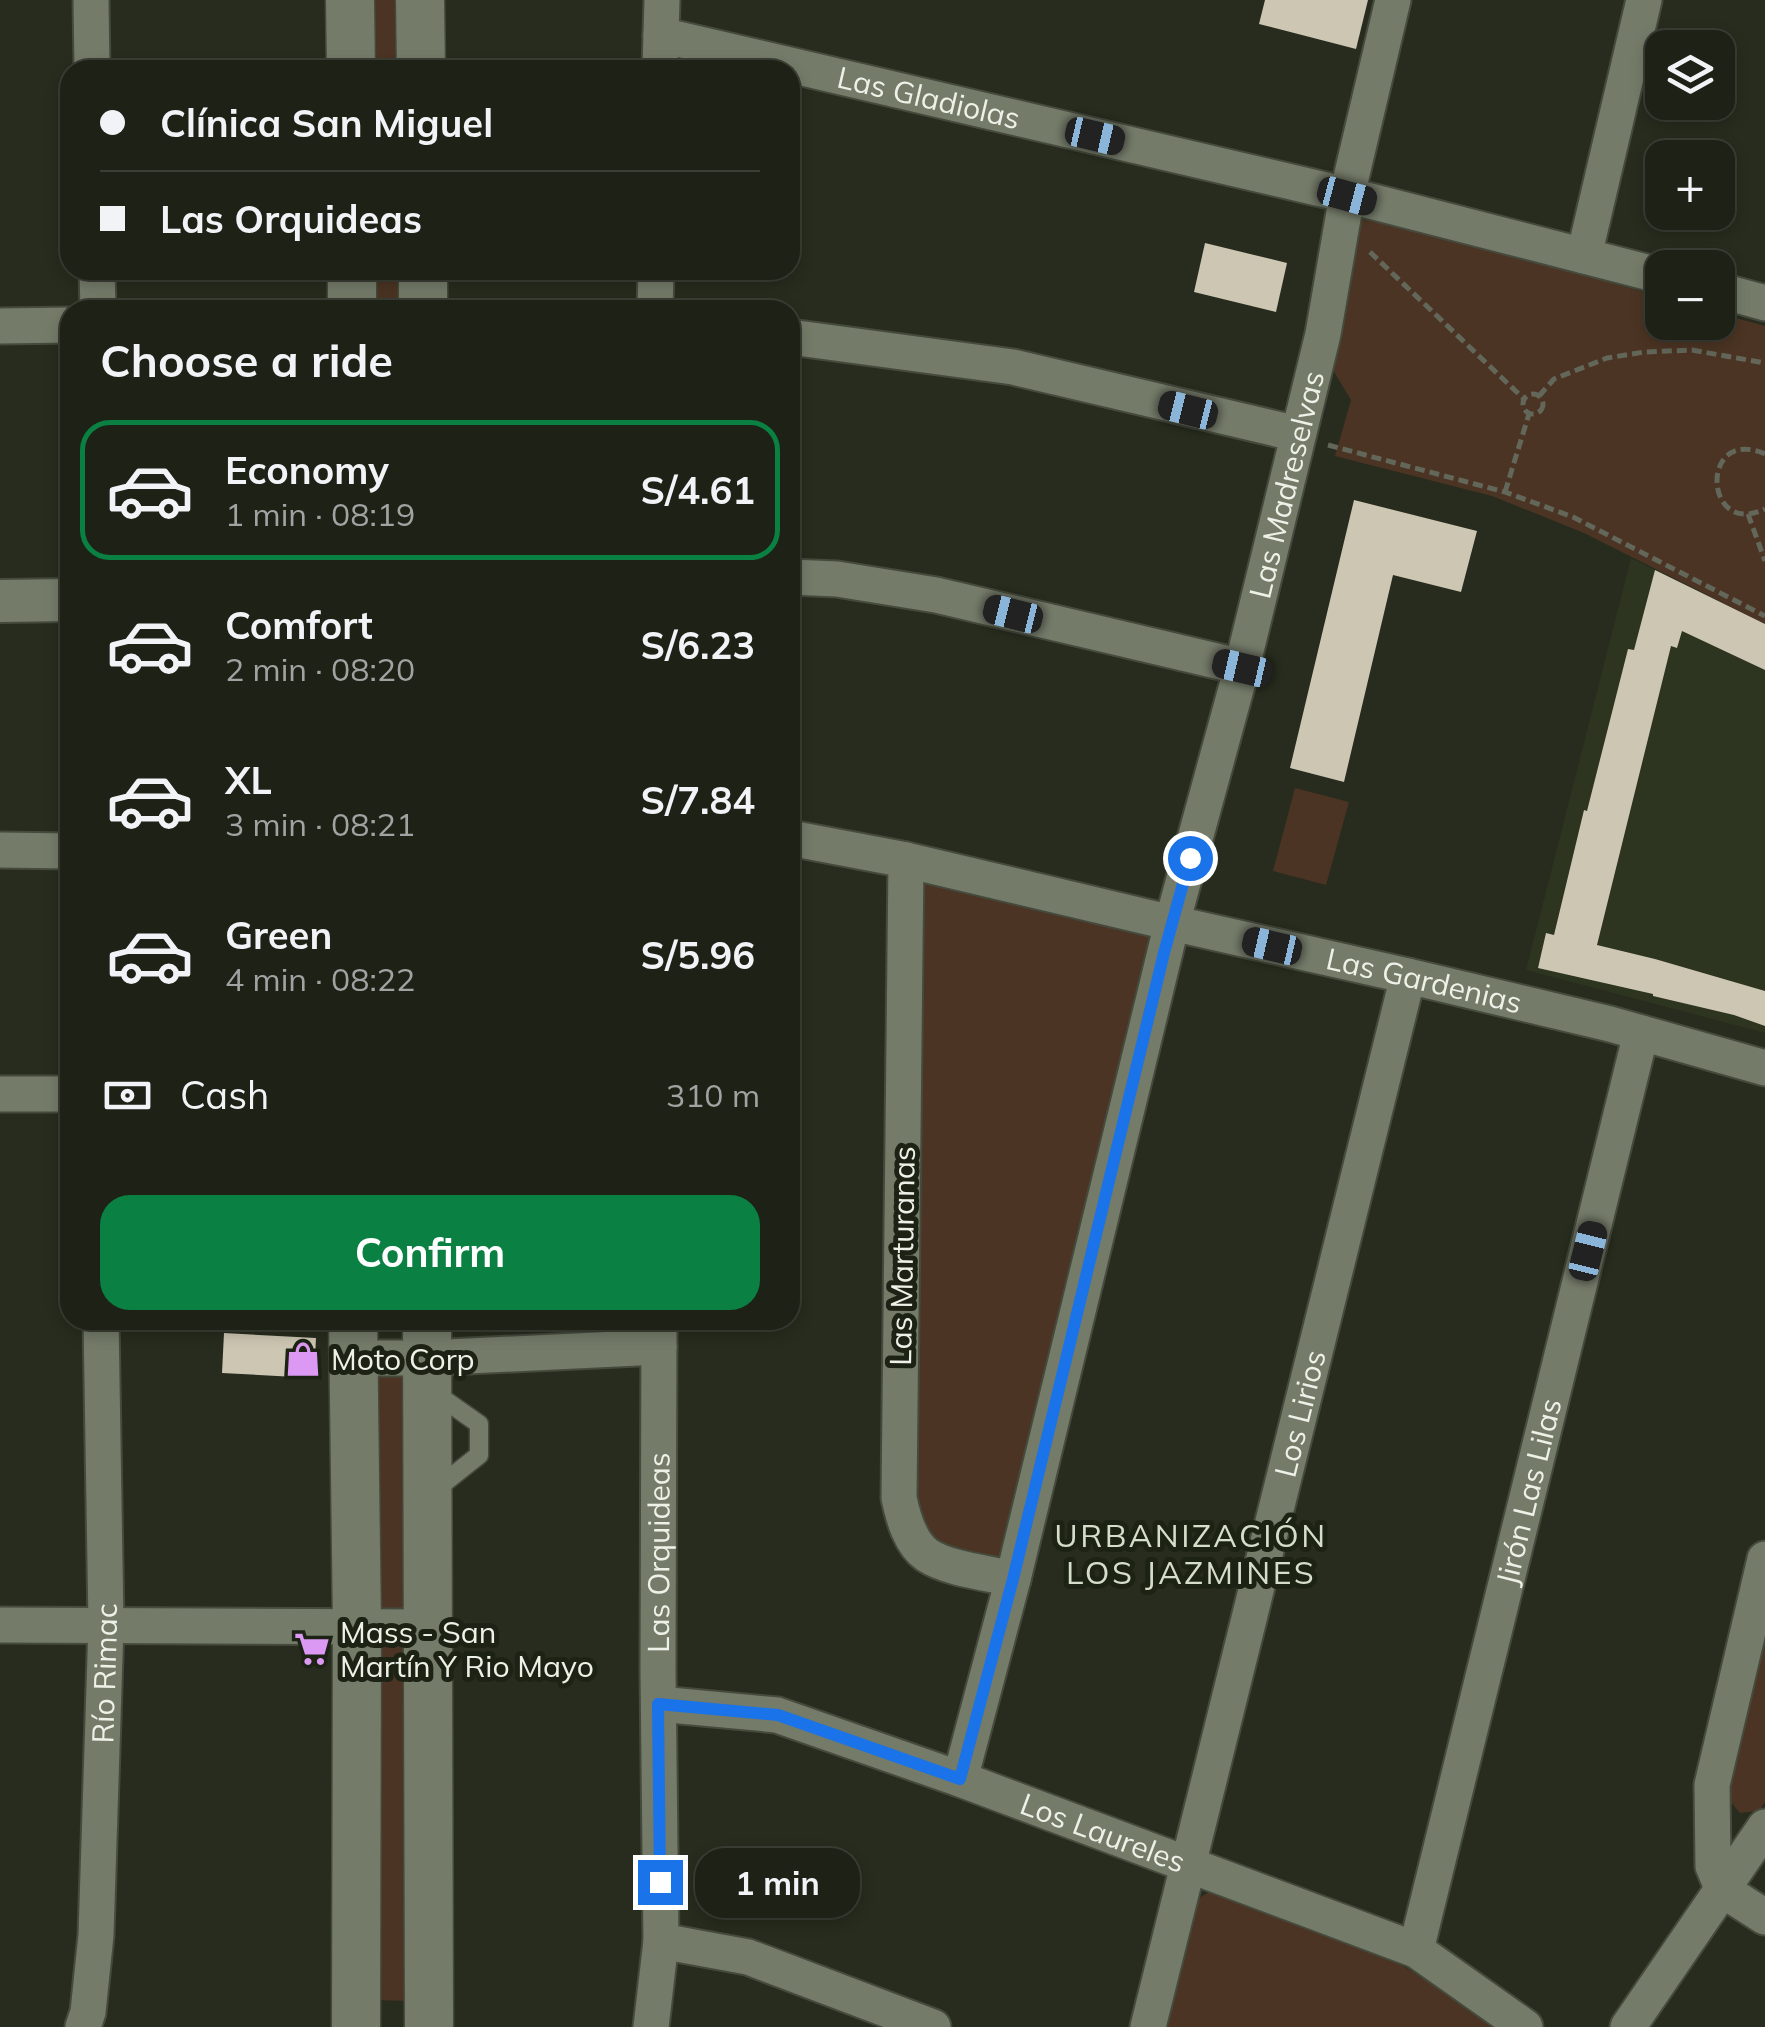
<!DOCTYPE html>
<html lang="en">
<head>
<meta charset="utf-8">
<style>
	:root { --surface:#1d2116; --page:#2a2e23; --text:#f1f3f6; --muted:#a0a3a1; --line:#3b3e35; --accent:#0b8043 }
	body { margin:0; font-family:Mulish,sans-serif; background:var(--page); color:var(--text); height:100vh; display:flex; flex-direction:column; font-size:38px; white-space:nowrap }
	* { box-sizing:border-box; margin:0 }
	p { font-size:32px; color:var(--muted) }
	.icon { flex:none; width:55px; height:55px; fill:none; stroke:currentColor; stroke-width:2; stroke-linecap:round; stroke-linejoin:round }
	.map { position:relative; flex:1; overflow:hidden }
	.side { position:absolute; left:60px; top:300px; width:740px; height:1030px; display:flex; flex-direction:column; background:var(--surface); border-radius:30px; box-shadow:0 5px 15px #0003,0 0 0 2px var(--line) }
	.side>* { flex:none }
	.hud { position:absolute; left:60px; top:60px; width:740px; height:220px; border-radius:30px; box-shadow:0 5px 15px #0003,0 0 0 2px var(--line); display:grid; align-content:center; height:220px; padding:0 40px; background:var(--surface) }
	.tools { position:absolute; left:1645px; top:30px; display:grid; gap:20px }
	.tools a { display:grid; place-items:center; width:90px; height:90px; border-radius:20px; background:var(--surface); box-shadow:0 5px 15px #0003,0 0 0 2px var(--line); font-size:50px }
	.end { position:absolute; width:45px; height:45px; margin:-22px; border:12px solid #1a73e8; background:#fff; box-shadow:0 0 0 5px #fff }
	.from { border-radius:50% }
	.bubble { position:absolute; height:70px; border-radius:30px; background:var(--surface); box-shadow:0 5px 15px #0003,0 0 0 2px var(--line); font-size:32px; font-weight:700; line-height:70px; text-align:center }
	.car { position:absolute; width:30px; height:60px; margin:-30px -15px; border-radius:12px; box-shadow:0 0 8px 2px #0007; background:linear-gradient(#222 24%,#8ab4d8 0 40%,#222 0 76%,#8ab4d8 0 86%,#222 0) }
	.hud b { display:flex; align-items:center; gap:35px; height:95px; font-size:38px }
	.hud b+b { border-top:2px solid var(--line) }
	.hud i { width:25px; height:25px; background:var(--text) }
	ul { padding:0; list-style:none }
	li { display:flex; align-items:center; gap:30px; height:140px; margin:0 20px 15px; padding:0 20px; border:5px solid transparent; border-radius:30px }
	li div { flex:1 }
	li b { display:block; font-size:38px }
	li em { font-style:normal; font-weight:700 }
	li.on { border-color:var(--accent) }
	li>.icon { width:90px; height:90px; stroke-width:1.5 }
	h2 { padding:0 40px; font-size:45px; line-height:120px }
	.pay { display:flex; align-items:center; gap:25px; height:110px; padding:0 40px; font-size:38px }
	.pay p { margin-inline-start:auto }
	.button { display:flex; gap:20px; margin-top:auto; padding:20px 40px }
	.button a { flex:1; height:115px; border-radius:30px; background:var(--accent); color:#fff; font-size:40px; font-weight:700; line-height:115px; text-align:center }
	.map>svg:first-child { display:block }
	.built { fill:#2d341f }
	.green { fill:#4b3423 }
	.building { fill:#cdc6b3 }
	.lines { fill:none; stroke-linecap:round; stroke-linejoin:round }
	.service-casing { stroke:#454a3d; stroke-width:21 }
	.minor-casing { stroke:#454a3d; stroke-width:39 }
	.tertiary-casing { stroke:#454a3d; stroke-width:46 }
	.secondary-casing { stroke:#454a3d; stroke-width:51 }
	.path { stroke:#63675a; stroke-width:5; stroke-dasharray:10 5; stroke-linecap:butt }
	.service { stroke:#747b69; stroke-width:18 }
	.minor { stroke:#747b69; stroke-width:35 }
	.tertiary { stroke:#747b69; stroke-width:42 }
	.secondary { stroke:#747b69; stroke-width:48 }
	.route { stroke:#1a73e8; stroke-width:12 }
	.labels { text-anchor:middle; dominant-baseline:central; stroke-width:10; stroke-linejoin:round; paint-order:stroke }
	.street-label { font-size:30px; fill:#edf1e7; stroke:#1d2314 }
	.poi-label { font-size:30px; fill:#edf1e7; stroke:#1d2314; text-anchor:start }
	.neighbourhood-label { font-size:32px; letter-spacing:2.5px; fill:#d6ddca; stroke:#1d2314 }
</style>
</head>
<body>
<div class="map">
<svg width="1765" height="2027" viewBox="0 0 1765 2027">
	<rect width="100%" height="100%" fill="#272c1e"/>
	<path class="built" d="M1631,558L1765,624V1033L1526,970Z"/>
	<g class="green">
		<rect x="372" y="0" width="38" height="70"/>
		<path d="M1357,213L1662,297V322H1718V313L1765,326V624L1584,533L1492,496L1335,456L1351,400L1325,357Z"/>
		<rect x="372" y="270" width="37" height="40"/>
		<path d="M1295,788L1349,802L1326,885L1273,871Z"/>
		<path d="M923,874L1155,928L1005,1560L976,1566L928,1538L914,1512Z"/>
		<path d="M406,1371L410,2001L372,2000L376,1375Z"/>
		<path d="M1765,1612V1802L1759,1811L1740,1813L1718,1787Z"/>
		<path d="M1215,1889L1403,1966L1502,2027H1166L1197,1899Z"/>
	</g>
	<g class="building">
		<path d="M1265,0H1368L1356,49L1259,24Z"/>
		<path d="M1205,243L1287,263L1276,312L1194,292Z"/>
		<path d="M1354,500L1477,531L1461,592L1393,575L1344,782L1290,768Z"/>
		<path d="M1655,570L1765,624V670L1682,631L1677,648L1671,646L1597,945L1655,959L1765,991V1026L1734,1015L1653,996V994L1538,968L1546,933L1554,935L1584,810L1587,811L1628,649L1634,650Z"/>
		<path d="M224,1333L316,1338L314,1378L222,1373Z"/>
	</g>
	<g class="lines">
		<defs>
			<path id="service" d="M432,1391L479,1424V1455L435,1490"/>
			<g id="minor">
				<path d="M91,0L92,70"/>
				<path id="s1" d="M661,35L1347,195L1662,276"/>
				<path d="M660,70L662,0"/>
				<path d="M1584,256L1644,0"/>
				<path d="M97,270L98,310"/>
				<path d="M1718,290L1765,303"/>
				<path d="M655,310L656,270"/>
				<path d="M0,326L70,325"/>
				<path d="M790,337L1013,367L1298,434"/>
				<path d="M790,577L837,579L936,595L1242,667"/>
				<path id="s2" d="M790,838L906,860L1172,923L1408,976L1610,1024L1765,1068"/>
				<path d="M0,850L70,851"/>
				<path d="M906,860L899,1498C903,1517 910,1543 927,1555C948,1569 988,1573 1013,1579"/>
				<path d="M0,1094H70"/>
				<path d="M353,1358H427L659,1347"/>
				<path d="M1765,1559L1712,1785L1713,1866L1723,1890L1765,1917"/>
				<path d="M0,1625L427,1627"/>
				<path id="s3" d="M659,1704L777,1715L960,1779L1416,1950L1525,2027"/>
				<path id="s4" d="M960,1779L1013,1579L1172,923L1242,667L1323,334L1347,195L1393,0"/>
				<path d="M661,1941L748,1957L933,2027"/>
				<path id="s5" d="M1416,1950L1641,1033"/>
				<path id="s6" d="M83,2027L88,2012L96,1935L106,1625L101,1320"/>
				<path id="s7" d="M651,2027L661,1941L658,1672L659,1320"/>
				<path id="s8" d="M1148,2027L1408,976"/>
				<path d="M1628,2027L1765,1827"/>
			</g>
			<path id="tertiary" d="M0,601L70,600"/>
			<g id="secondary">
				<path d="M350,0L351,70"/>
				<path d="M420,0L421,70"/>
				<path d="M352,270V310"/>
				<path d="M423,270V310"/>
				<path d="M353,1320L357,1626L356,2027"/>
				<path d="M427,1320L429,2027"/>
			</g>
		</defs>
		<use href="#service" class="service-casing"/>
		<use href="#minor" class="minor-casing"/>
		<use href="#tertiary" class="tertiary-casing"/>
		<use href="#secondary" class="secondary-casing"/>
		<g class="path">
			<path d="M1370,252L1524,399"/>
			<circle cx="1533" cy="404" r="10"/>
			<path d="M1539,396L1554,379L1607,358L1644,352L1692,350L1765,363"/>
			<path d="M1328,445L1505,492L1573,517L1765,616"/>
			<path d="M1765,454C1699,425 1703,539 1765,509"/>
			<path d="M1505,492L1529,414"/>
			<path d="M1748,514L1765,561"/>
		</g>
		<use href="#service" class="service"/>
		<use href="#minor" class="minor"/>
		<use href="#tertiary" class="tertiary"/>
		<use href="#secondary" class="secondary"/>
	</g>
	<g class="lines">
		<path class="route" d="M660,1882L658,1704L778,1715L960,1779L1013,1579L1164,953L1190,858"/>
	</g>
	<defs>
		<symbol id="shop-bare" viewBox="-9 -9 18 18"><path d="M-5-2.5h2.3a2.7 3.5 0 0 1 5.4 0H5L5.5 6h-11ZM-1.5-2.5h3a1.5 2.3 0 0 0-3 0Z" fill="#dc99f4" stroke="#1d2314" stroke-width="2.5" paint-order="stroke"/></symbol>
		<symbol id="supermarket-bare" viewBox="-9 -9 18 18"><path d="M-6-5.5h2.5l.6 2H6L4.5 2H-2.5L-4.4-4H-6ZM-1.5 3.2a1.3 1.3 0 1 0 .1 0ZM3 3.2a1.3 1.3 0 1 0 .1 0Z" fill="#dc99f4" stroke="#1d2314" stroke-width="2.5" paint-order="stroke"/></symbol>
	</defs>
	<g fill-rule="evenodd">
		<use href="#shop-bare" x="278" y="1334" width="50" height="50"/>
		<use href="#supermarket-bare" x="287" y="1624" width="50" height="50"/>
	</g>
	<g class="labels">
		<g class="street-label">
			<text stroke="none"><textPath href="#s1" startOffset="275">Las Gladiolas</textPath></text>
			<text stroke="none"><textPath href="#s4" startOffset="1335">Las Madreselvas</textPath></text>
			<text stroke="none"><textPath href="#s2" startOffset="650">Las Gardenias</textPath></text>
			<text transform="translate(902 1256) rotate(-89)">Las Marturanas</text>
			<text stroke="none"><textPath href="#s8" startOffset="632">Los Lirios</textPath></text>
			<text stroke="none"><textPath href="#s5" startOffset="472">Jirón Las Lilas</textPath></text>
			<text stroke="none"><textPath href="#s7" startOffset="475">Las Orquideas</textPath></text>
			<text stroke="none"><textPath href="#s6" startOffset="355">Río Rimac</textPath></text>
			<text stroke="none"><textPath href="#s3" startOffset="465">Los Laureles</textPath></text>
		</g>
		<g class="poi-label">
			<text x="331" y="1359">Moto Corp</text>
			<text x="340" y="1632">Mass - San<tspan x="340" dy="34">Martín Y Rio Mayo</tspan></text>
		</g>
		<g class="neighbourhood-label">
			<text x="1191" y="1535">URBANIZACIÓN<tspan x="1191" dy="37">LOS JAZMINES</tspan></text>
		</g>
	</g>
</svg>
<div class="tools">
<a><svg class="icon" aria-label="layers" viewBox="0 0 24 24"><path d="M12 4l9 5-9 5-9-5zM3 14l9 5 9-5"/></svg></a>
<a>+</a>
<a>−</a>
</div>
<i class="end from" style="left:1190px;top:858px"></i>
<i class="end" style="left:660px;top:1882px"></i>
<div class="bubble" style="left:695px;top:1848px;width:165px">1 min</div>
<i class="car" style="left:1095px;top:136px;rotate:103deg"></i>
<i class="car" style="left:1347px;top:196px;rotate:105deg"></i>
<i class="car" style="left:1188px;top:410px;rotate:284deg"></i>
<i class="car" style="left:1013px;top:614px;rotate:284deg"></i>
<i class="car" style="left:1242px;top:668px;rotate:283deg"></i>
<i class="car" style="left:1272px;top:946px;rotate:283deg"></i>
<i class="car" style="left:1588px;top:1251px;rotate:14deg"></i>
<div class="hud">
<b><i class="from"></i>Clínica San Miguel</b>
<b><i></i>Las Orquideas</b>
</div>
<section class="side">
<h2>Choose a ride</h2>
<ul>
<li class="on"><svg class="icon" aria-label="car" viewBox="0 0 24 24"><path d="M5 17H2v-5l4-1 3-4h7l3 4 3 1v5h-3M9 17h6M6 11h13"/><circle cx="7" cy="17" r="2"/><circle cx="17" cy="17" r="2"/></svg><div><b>Economy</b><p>1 min · 08:19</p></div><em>S/4.61</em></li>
<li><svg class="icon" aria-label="car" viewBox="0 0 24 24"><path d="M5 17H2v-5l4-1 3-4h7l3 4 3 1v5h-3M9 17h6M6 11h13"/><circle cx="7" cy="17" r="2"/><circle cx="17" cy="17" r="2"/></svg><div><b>Comfort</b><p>2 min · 08:20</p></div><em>S/6.23</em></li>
<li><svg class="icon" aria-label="car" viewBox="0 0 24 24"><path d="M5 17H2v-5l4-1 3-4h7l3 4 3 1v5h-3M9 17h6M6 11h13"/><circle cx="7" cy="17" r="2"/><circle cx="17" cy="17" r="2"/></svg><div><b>XL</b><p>3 min · 08:21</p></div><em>S/7.84</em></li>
<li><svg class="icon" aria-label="car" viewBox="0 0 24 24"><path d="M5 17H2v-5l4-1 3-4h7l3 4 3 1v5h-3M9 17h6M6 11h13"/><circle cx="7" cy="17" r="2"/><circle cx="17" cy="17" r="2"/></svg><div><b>Green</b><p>4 min · 08:22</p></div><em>S/5.96</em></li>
</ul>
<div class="pay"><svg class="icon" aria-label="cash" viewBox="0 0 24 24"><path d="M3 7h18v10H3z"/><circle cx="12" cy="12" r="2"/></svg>Cash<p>310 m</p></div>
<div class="button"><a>Confirm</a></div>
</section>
</div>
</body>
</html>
